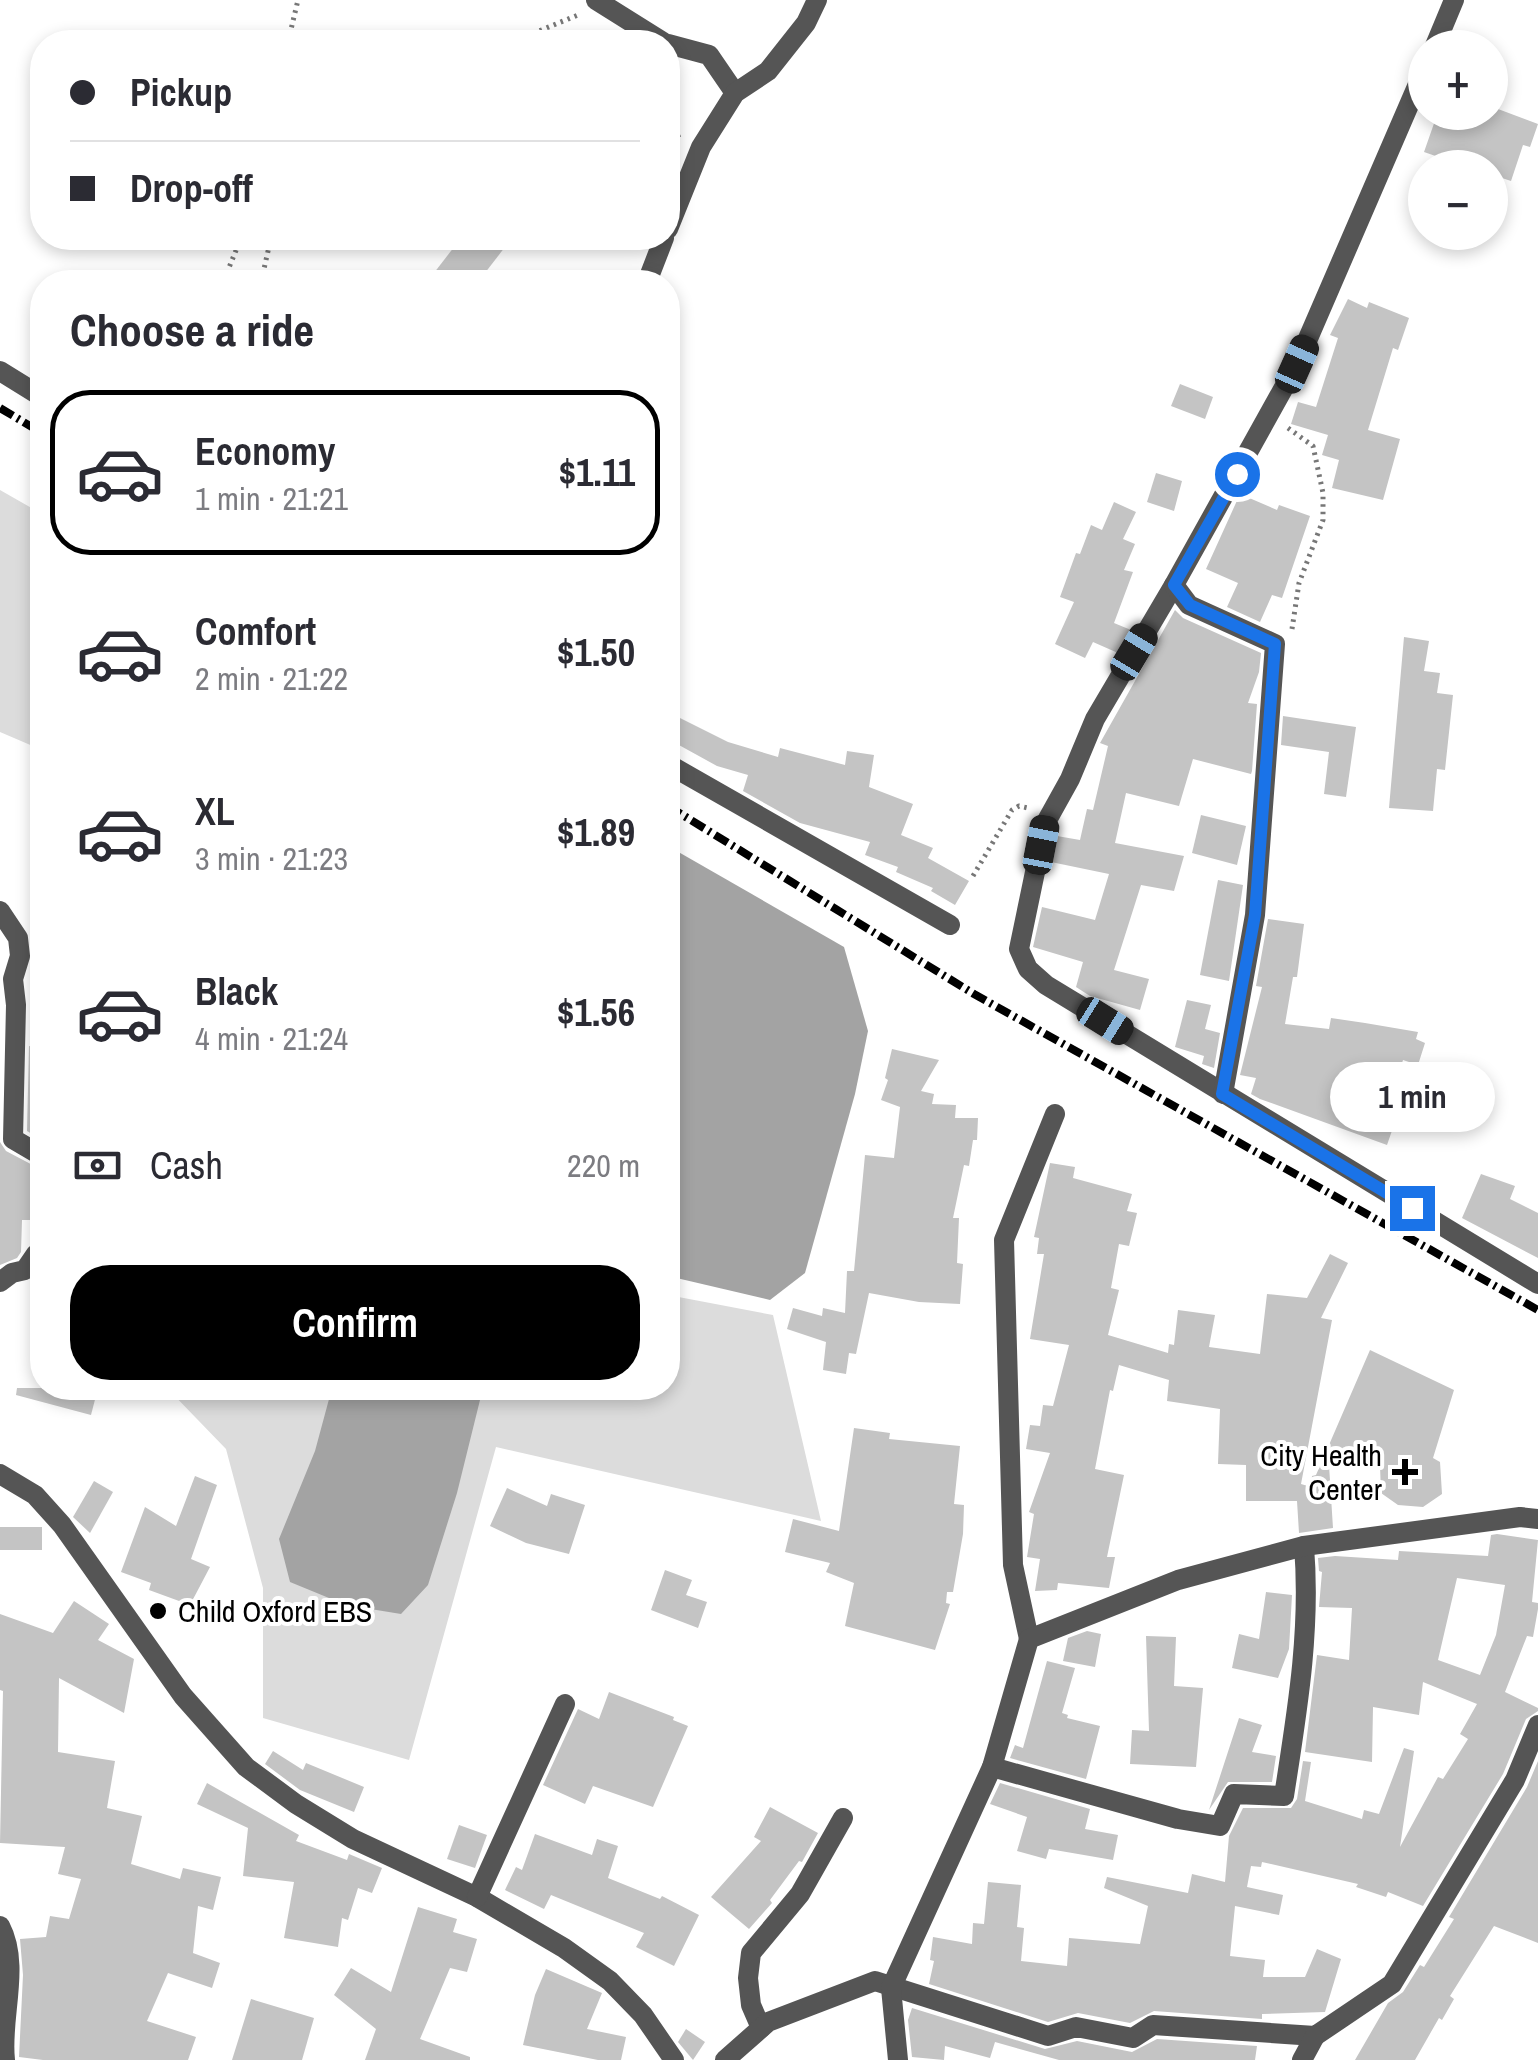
<!DOCTYPE html>
<html lang="en">
<head>
<meta charset="utf-8">
<style>
	:root { --surface:#fff; --page:#f7f7f7; --text:#2b2b33; --muted:#7c7c81; --line:#e1e1e2; --accent:#000 }
	body { margin:0; font-family:"Archivo Narrow",sans-serif; background:var(--page); color:var(--text); height:100vh; display:flex; flex-direction:column; font-size:38px; white-space:nowrap }
	* { box-sizing:border-box; margin:0 }
	p { font-size:32px; color:var(--muted) }
	.icon { flex:none; width:55px; height:55px; fill:none; stroke:currentColor; stroke-width:2; stroke-linecap:round; stroke-linejoin:round }
	.map { position:relative; flex:1; overflow:hidden }
	.side { position:absolute; left:30px; top:270px; width:650px; height:1130px; display:flex; flex-direction:column; background:var(--surface); border-radius:40px; box-shadow:0 5px 15px #0003 }
	.side>* { flex:none }
	.top-card { position:absolute; left:30px; top:30px; width:650px; height:220px; border-radius:40px; box-shadow:0 5px 15px #0003; display:grid; align-content:center; height:220px; padding:0 40px; background:var(--surface) }
	.tools { position:absolute; left:1408px; top:30px; display:grid; gap:20px }
	.tools a { display:grid; place-items:center; width:100px; height:100px; border-radius:50%; background:var(--surface); box-shadow:0 5px 15px #0003; font-size:50px }
	.end { position:absolute; width:45px; height:45px; margin:-22px; border:12px solid #1a73e8; background:#fff; box-shadow:0 0 0 5px #fff }
	.from { border-radius:50% }
	.bubble { position:absolute; height:70px; border-radius:35px; background:var(--surface); box-shadow:0 5px 15px #0003; font-size:32px; font-weight:700; line-height:70px; text-align:center }
	.car { position:absolute; width:30px; height:60px; margin:-30px -15px; border-radius:12px; box-shadow:0 0 8px 2px #0007; background:linear-gradient(#222 24%,#8ab4d8 0 40%,#222 0 76%,#8ab4d8 0 86%,#222 0) }
	.top-card b { display:flex; align-items:center; gap:35px; height:95px; font-size:38px }
	.top-card b+b { border-top:2px solid var(--line) }
	.top-card i { width:25px; height:25px; background:var(--text) }
	ul { padding:0; list-style:none }
	li { display:flex; align-items:center; gap:30px; height:165px; margin:0 20px 15px; padding:0 20px; border:5px solid transparent; border-radius:40px }
	li div { flex:1 }
	li b { display:block; font-size:38px }
	li em { font-style:normal; font-weight:700 }
	li.active { border-color:var(--accent) }
	li>.icon { width:90px; height:90px; stroke-width:1.5 }
	h2 { padding:0 40px; font-size:45px; line-height:120px }
	.pay { display:flex; align-items:center; gap:25px; height:110px; padding:0 40px; font-size:38px }
	.pay p { margin-inline-start:auto }
	.button { display:flex; gap:20px; margin-top:auto; padding:20px 40px }
	.button a { flex:1; height:115px; border-radius:40px; background:var(--accent); color:#fff; font-size:40px; font-weight:700; line-height:115px; text-align:center }
	.map>svg:first-child { display:block }
	.green { fill:#dcdcdc }
	.water { fill:#a3a3a3 }
	.building { fill:#c4c4c4; fill-rule:evenodd }
	.lines { fill:none; stroke-linecap:round; stroke-linejoin:round }
	.path { stroke:#777; stroke-width:5; stroke-dasharray:2.5 5; stroke-linecap:butt }
	.street { stroke:#555; stroke-width:20 }
	.rail { stroke:#000; stroke-width:8; stroke-dasharray:15 5 2.5 5; stroke-linecap:butt }
	.route { stroke:#1a73e8; stroke-width:12 }
	.poi-dot { fill:#000; stroke:#fff; stroke-width:4 }
	.labels { text-anchor:middle; dominant-baseline:central; stroke-width:8; stroke-linejoin:round; paint-order:stroke }
	.poi-label { font-size:30px; fill:#000; stroke:#fff; text-anchor:end }
</style>
</head>
<body>
<div class="map">
<svg width="1538" height="2060" viewBox="0 0 1538 2060">
	<rect width="100%" height="100%" fill="#fff"/>
	<g class="green">
		<path d="M0,490L42,514V750L0,732Z"/>
		<path d="M668,1295L773,1315L821,1521L496,1447L409,1760L263,1718V1588L226,1449L167,1388H668Z"/>
	</g>
	<g class="water">
		<path d="M668,846L844,947L868,1031L855,1094L805,1273L770,1300L668,1276Z"/>
		<path d="M332,1388H472L480,1400L457,1493L428,1585L401,1614L346,1605L290,1582L279,1539L315,1451Z"/>
	</g>
	<g class="building">
		<path d="M1490,106L1538,124L1530,147L1523,145L1511,181L1490,174V168H1470L1424,152L1438,112H1490Z"/>
		<path d="M461,238H512L478,282H427Z"/>
		<path d="M1348,299L1367,308L1369,302L1409,318L1398,350L1393,348L1368,430L1400,439L1383,500L1332,488L1339,460L1322,455L1328,435L1291,424L1298,402L1316,407L1338,338L1330,335Z"/>
		<path d="M1180,384L1213,397L1205,419L1171,406Z"/>
		<path d="M1156,473L1182,481L1174,511L1147,502Z"/>
		<path d="M1240,494L1277,510L1279,505L1310,516L1282,598L1272,595L1260,622L1227,607L1238,583L1206,569Z"/>
		<path d="M1114,502L1136,512L1123,539L1135,544L1124,570L1133,572L1114,623L1131,630L1118,653L1093,642L1085,658L1055,644L1074,602L1060,597L1076,553L1080,554L1091,525L1102,530Z"/>
		<path d="M1175,610L1183,618L1261,653L1259,672L1248,703L1257,704L1252,771L1251,774L1193,759L1179,806L1126,793L1115,843L1184,856L1174,891L1141,885L1114,970L1149,979L1140,1010L1090,996L1076,987L1083,962L1033,947L1042,907L1095,920L1109,874L1051,862L1057,836L1080,840L1087,809L1093,810L1108,746L1100,743Z"/>
		<path d="M1404,637L1429,641L1424,671L1440,673L1437,693L1453,695L1445,770L1437,769L1433,811L1389,808Z"/>
		<path d="M668,712L728,742L778,757L780,748L845,765L847,751L874,755L869,787L913,804L901,835L933,848L928,858L969,881L955,905L931,891L933,888L896,872L898,867L865,855L870,842L800,823L743,791L748,775L717,766L668,739Z"/>
		<path d="M1283,716L1356,727L1346,797L1324,794L1329,752L1281,745Z"/>
		<path d="M1201,815L1246,826L1237,865L1192,853Z"/>
		<path d="M1218,880L1243,885L1229,981L1200,975Z"/>
		<path d="M1268,919L1304,924L1297,977H1293L1285,1024L1329,1029L1331,1018L1365,1023L1418,1032L1416,1039L1425,1043L1418,1065L1403,1060L1384,1118L1395,1122L1387,1145L1260,1099L1251,1094L1256,1078L1240,1075L1262,987L1256,986Z"/>
		<path d="M1187,1000L1211,1005L1205,1029L1220,1033L1214,1068L1202,1064L1204,1056L1175,1047Z"/>
		<path d="M29,1046L42,1048V1140L27,1131Z"/>
		<path d="M892,1049L939,1060L921,1091L934,1094L932,1104L956,1105L955,1118H978L977,1140H973L969,1166L964,1165L953,1218H959L957,1263L963,1264L960,1304L919,1302L869,1293L856,1354L849,1353L846,1374L823,1370L826,1342L787,1329L793,1308L822,1316L823,1308L845,1313L847,1271H854L865,1155L894,1158L900,1107L881,1100L888,1080L885,1078Z"/>
		<path d="M0,1142L6,1151L42,1170V1220H22L21,1252L17,1258L0,1265Z"/>
		<path d="M1050,1163L1075,1167L1073,1178L1132,1194L1127,1211L1137,1213L1129,1246L1119,1244L1111,1288L1119,1290L1108,1335L1168,1353L1169,1344L1174,1345L1178,1310L1215,1315L1209,1347L1260,1354L1267,1294L1307,1298L1330,1254L1348,1263L1321,1318L1332,1320L1301,1484L1311,1487L1312,1476L1316,1475L1370,1350L1454,1390L1433,1458L1440,1462L1442,1494L1423,1507L1398,1505L1381,1493L1380,1466L1329,1465L1333,1528L1299,1533L1297,1501H1246V1465L1218,1464L1220,1409L1167,1401L1169,1380L1119,1365L1113,1391L1110,1390L1095,1469L1124,1475L1107,1557H1115L1109,1588L1058,1583L1057,1590L1035,1591L1040,1559L1027,1557L1034,1514L1029,1512L1050,1453L1026,1449L1030,1425L1040,1426L1043,1405L1053,1406L1069,1345L1030,1339L1044,1254H1037L1039,1238L1034,1237Z"/>
		<path d="M1481,1174L1515,1186L1510,1199L1538,1213V1258L1462,1218Z"/>
		<path d="M17,1388H98L91,1415L16,1395Z"/>
		<path d="M854,1428L890,1433L889,1439L960,1446L954,1504L964,1505L963,1534L953,1592H947L946,1603L950,1604L935,1650L845,1626L854,1583L826,1572L830,1563L785,1552L793,1519L839,1531Z"/>
		<path d="M195,1476L217,1485L191,1559L210,1567L190,1605L149,1590L151,1583L121,1572L145,1507L176,1526Z"/>
		<path d="M94,1481L113,1492L90,1533L73,1517Z"/>
		<path d="M507,1488L547,1506L551,1494L585,1505L569,1554L526,1543L490,1526Z"/>
		<rect x="0" y="1527" width="42" height="23"/>
		<path d="M1497,1534L1538,1540L1532,1602L1538,1603V1609L1533,1637L1527,1636L1505,1692L1538,1708V1711L1526,1719L1503,1774L1423,1906L1388,1892L1386,1897L1356,1887L1358,1884L1262,1862L1261,1867L1251,1866L1247,1887L1283,1895L1279,1915L1235,1906L1230,1956L1265,1960L1263,1977H1305L1317,1949L1341,1959L1325,2012L1262,2014V2019L1154,2011L1130,2023L1078,2013L1048,2022L929,1984L934,1961L930,1960L933,1937L972,1944L973,1923L984,1924L988,1882L1021,1885L1017,1927L1024,1928L1021,1961L1067,1966L1069,1938L1140,1944L1148,1906L1104,1888L1107,1877L1188,1893L1192,1874L1225,1882L1229,1836L1243,1808H1291L1297,1799L1303,1761L1311,1762L1305,1801L1362,1819L1364,1810L1379,1814L1404,1748L1414,1751L1400,1847L1438,1777L1443,1779L1468,1739L1460,1734L1477,1704L1423,1682L1419,1715L1373,1707L1372,1762L1305,1752L1317,1655L1349,1660L1352,1608L1319,1607L1322,1572L1319,1571L1318,1558L1335,1556L1398,1560L1399,1551L1488,1556L1491,1535ZM1457,1578L1505,1585L1496,1635L1480,1675L1438,1660Z"/>
		<path d="M665,1570L692,1580L686,1595L707,1602L698,1628L651,1610Z"/>
		<path d="M1266,1592L1292,1595L1289,1649L1278,1678L1232,1668L1239,1634L1259,1639Z"/>
		<path d="M74,1601L109,1624L98,1640L134,1659L124,1713L59,1678L58,1752L115,1761L107,1808L142,1816L131,1864L180,1879L183,1868L221,1877L213,1910L198,1906L193,1953L220,1963L212,1988L168,1973L147,2021L196,2037L188,2060H43L19,2057L23,1975L20,1939L46,1937L50,1916L69,1919L81,1879L58,1874L65,1847L0,1843L3,1691L0,1690V1614L53,1633Z"/>
		<path d="M1087,1631L1101,1634L1095,1667L1063,1661L1068,1638Z"/>
		<path d="M1146,1636L1176,1637L1174,1686L1203,1688L1196,1767L1130,1764L1132,1730L1149,1731Z"/>
		<path d="M1047,1661L1075,1668L1062,1713L1068,1715L1067,1718L1100,1726L1086,1779L1010,1758L1015,1745L1023,1748Z"/>
		<path d="M609,1692L674,1717L673,1720L688,1726L653,1807L593,1786L585,1804L543,1785L578,1709L599,1719Z"/>
		<path d="M1239,1718L1262,1725L1252,1752L1276,1756L1272,1782H1228L1209,1810Z"/>
		<path d="M273,1751L303,1770L306,1763L364,1787L354,1812L300,1790L265,1764Z"/>
		<path d="M1538,1761V1943L1494,1926L1450,1996L1454,1999L1442,2020L1439,2018L1415,2060H1355L1388,2003L1403,1992L1420,1965L1424,1967L1454,1919L1449,1917L1527,1787Z"/>
		<path d="M207,1783L299,1835L296,1841L347,1860L349,1854L382,1868L372,1893L358,1888L348,1920L342,1918L338,1947L284,1938L294,1882L243,1876L248,1828L197,1804Z"/>
		<path d="M1000,1783L1090,1809L1085,1829L1118,1835L1113,1860L1049,1849L1046,1859L1017,1851L1027,1817L990,1804Z"/>
		<path d="M770,1807L818,1833L802,1862L799,1861L770,1900L772,1903L749,1929L711,1897L761,1841L754,1837Z"/>
		<path d="M459,1825L487,1835L475,1868L447,1859Z"/>
		<path d="M535,1834L592,1855L597,1839L618,1846L608,1878L660,1899L662,1896L699,1915L674,1966L636,1947L644,1933L551,1895L544,1909L505,1890L516,1867L522,1870Z"/>
		<path d="M418,1907L457,1919L453,1932L477,1939L467,1972L450,1968L420,2039L470,2057V2060H365L376,2029L334,1995L351,1968L391,1992Z"/>
		<path d="M546,1969L602,1993L587,2029L626,2037L621,2060H598L523,2045L535,1995Z"/>
		<path d="M251,1999L314,2018L302,2060H232Z"/>
		<path d="M912,2008L1045,2049L1077,2041L1132,2052L1157,2039L1257,2046L1255,2060H1059L995,2042L990,2058L945,2046L944,2060L912,2057L908,2020Z"/>
		<path d="M686,2029L705,2042L693,2060L678,2042Z"/>
	</g>
	<g class="lines">
		<g class="path">
			<path d="M288,42L298,0"/>
			<path d="M512,42L578,15"/>
			<path d="M668,115L680,140"/>
			<path d="M215,282L226,275L241,238"/>
			<path d="M261,282L271,238"/>
			<path d="M1288,428L1313,446L1323,493V520L1299,583L1292,629"/>
			<path d="M973,876L1012,810L1019,806L1028,808"/>
		</g>
		<g class="street">
			<path d="M596,0L663,42"/>
			<path d="M668,44L709,55L735,93"/>
			<path d="M1434,48L1454,0"/>
			<path d="M668,229L701,147L735,93L768,71L806,23L817,0"/>
			<path d="M647,282L664,238"/>
			<path d="M0,371L42,397"/>
			<path d="M1174,585L1095,719L1070,779L1045,824L1019,949L1028,969L1046,985L1538,1284"/>
			<path d="M668,764L950,925"/>
			<path d="M0,911L18,938L20,956L13,979L16,1005L13,1139L42,1156"/>
			<path d="M1223,1094L1255,915L1275,644L1189,605L1174,585L1297,364L1425,68"/>
			<path d="M0,1282L12,1273L25,1270L36,1254L42,1250"/>
			<path d="M0,1474L35,1495L62,1525L183,1696L246,1767L296,1804L353,1839L477,1897L564,1948L610,1981L643,2015L674,2060"/>
			<path d="M1029,1639L1013,1565L1004,1240L1055,1114"/>
			<path d="M992,1767L1178,1819L1220,1826L1234,1794L1284,1796C1297,1712 1311,1631 1304,1546"/>
			<path d="M477,1897L565,1704"/>
			<path d="M0,1926C21,1966 0,2017 5,2060"/>
			<path d="M761,2028L751,2005L748,1978L751,1953L800,1894L843,1818"/>
			<path d="M725,2060L768,2022L875,1981L1048,2036L1076,2027L1133,2038L1153,2025L1315,2036L1392,1984L1515,1780L1538,1725"/>
			<path d="M898,2060L891,1988L992,1767L1029,1639L1178,1580L1304,1546L1520,1517L1538,1519"/>
			<path d="M1302,2060L1315,2036"/>
		</g>
		<g class="rail">
			<path d="M0,408L42,433"/>
			<path d="M668,806L974,994L1538,1310"/>
		</g>
	</g>
	<g class="lines">
		<path class="route" d="M1237,474L1174,585L1190,605L1275,644L1255,915L1222,1094L1412,1208"/>
	</g>
	<g class="poi-dot">
		<path d="M1400 1457h10v10h10v10h-10v10h-10v-10h-10v-10h10z"/>
		<circle cx="158" cy="1611" r="10"/>
	</g>
	<g class="labels">
		<g class="poi-label">
			<text x="1382" y="1455">City Health<tspan x="1382" dy="34">Center</tspan></text>
			<text x="178" y="1611" text-anchor="start">Child Oxford EBS</text>
		</g>
	</g>
</svg>
<div class="tools">
<a>+</a>
<a>−</a>
</div>
<i class="end from" style="left:1237px;top:474px"></i>
<i class="end" style="left:1412px;top:1208px"></i>
<div class="bubble" style="left:1330px;top:1062px;width:165px">1 min</div>
<i class="car" style="left:1297px;top:364px;rotate:24deg"></i>
<i class="car" style="left:1134px;top:652px;rotate:31deg"></i>
<i class="car" style="left:1041px;top:845px;rotate:11deg"></i>
<i class="car" style="left:1105px;top:1021px;rotate:122deg"></i>
<div class="top-card">
<b><i class="from"></i>Pickup</b>
<b><i></i>Drop-off</b>
</div>
<section class="side">
<h2>Choose a ride</h2>
<ul>
<li class="active"><svg class="icon" aria-label="car" viewBox="0 0 24 24"><path d="M5 17H2v-5l4-1 3-4h7l3 4 3 1v5h-3M9 17h6M6 11h13"/><circle cx="7" cy="17" r="2"/><circle cx="17" cy="17" r="2"/></svg><div><b>Economy</b><p>1 min · 21:21</p></div><em>$1.11</em></li>
<li><svg class="icon" aria-label="car" viewBox="0 0 24 24"><path d="M5 17H2v-5l4-1 3-4h7l3 4 3 1v5h-3M9 17h6M6 11h13"/><circle cx="7" cy="17" r="2"/><circle cx="17" cy="17" r="2"/></svg><div><b>Comfort</b><p>2 min · 21:22</p></div><em>$1.50</em></li>
<li><svg class="icon" aria-label="car" viewBox="0 0 24 24"><path d="M5 17H2v-5l4-1 3-4h7l3 4 3 1v5h-3M9 17h6M6 11h13"/><circle cx="7" cy="17" r="2"/><circle cx="17" cy="17" r="2"/></svg><div><b>XL</b><p>3 min · 21:23</p></div><em>$1.89</em></li>
<li><svg class="icon" aria-label="car" viewBox="0 0 24 24"><path d="M5 17H2v-5l4-1 3-4h7l3 4 3 1v5h-3M9 17h6M6 11h13"/><circle cx="7" cy="17" r="2"/><circle cx="17" cy="17" r="2"/></svg><div><b>Black</b><p>4 min · 21:24</p></div><em>$1.56</em></li>
</ul>
<div class="pay"><svg class="icon" aria-label="cash" viewBox="0 0 24 24"><path d="M3 7h18v10H3z"/><circle cx="12" cy="12" r="2"/></svg>Cash<p>220 m</p></div>
<div class="button"><a>Confirm</a></div>
</section>
</div>
</body>
</html>
